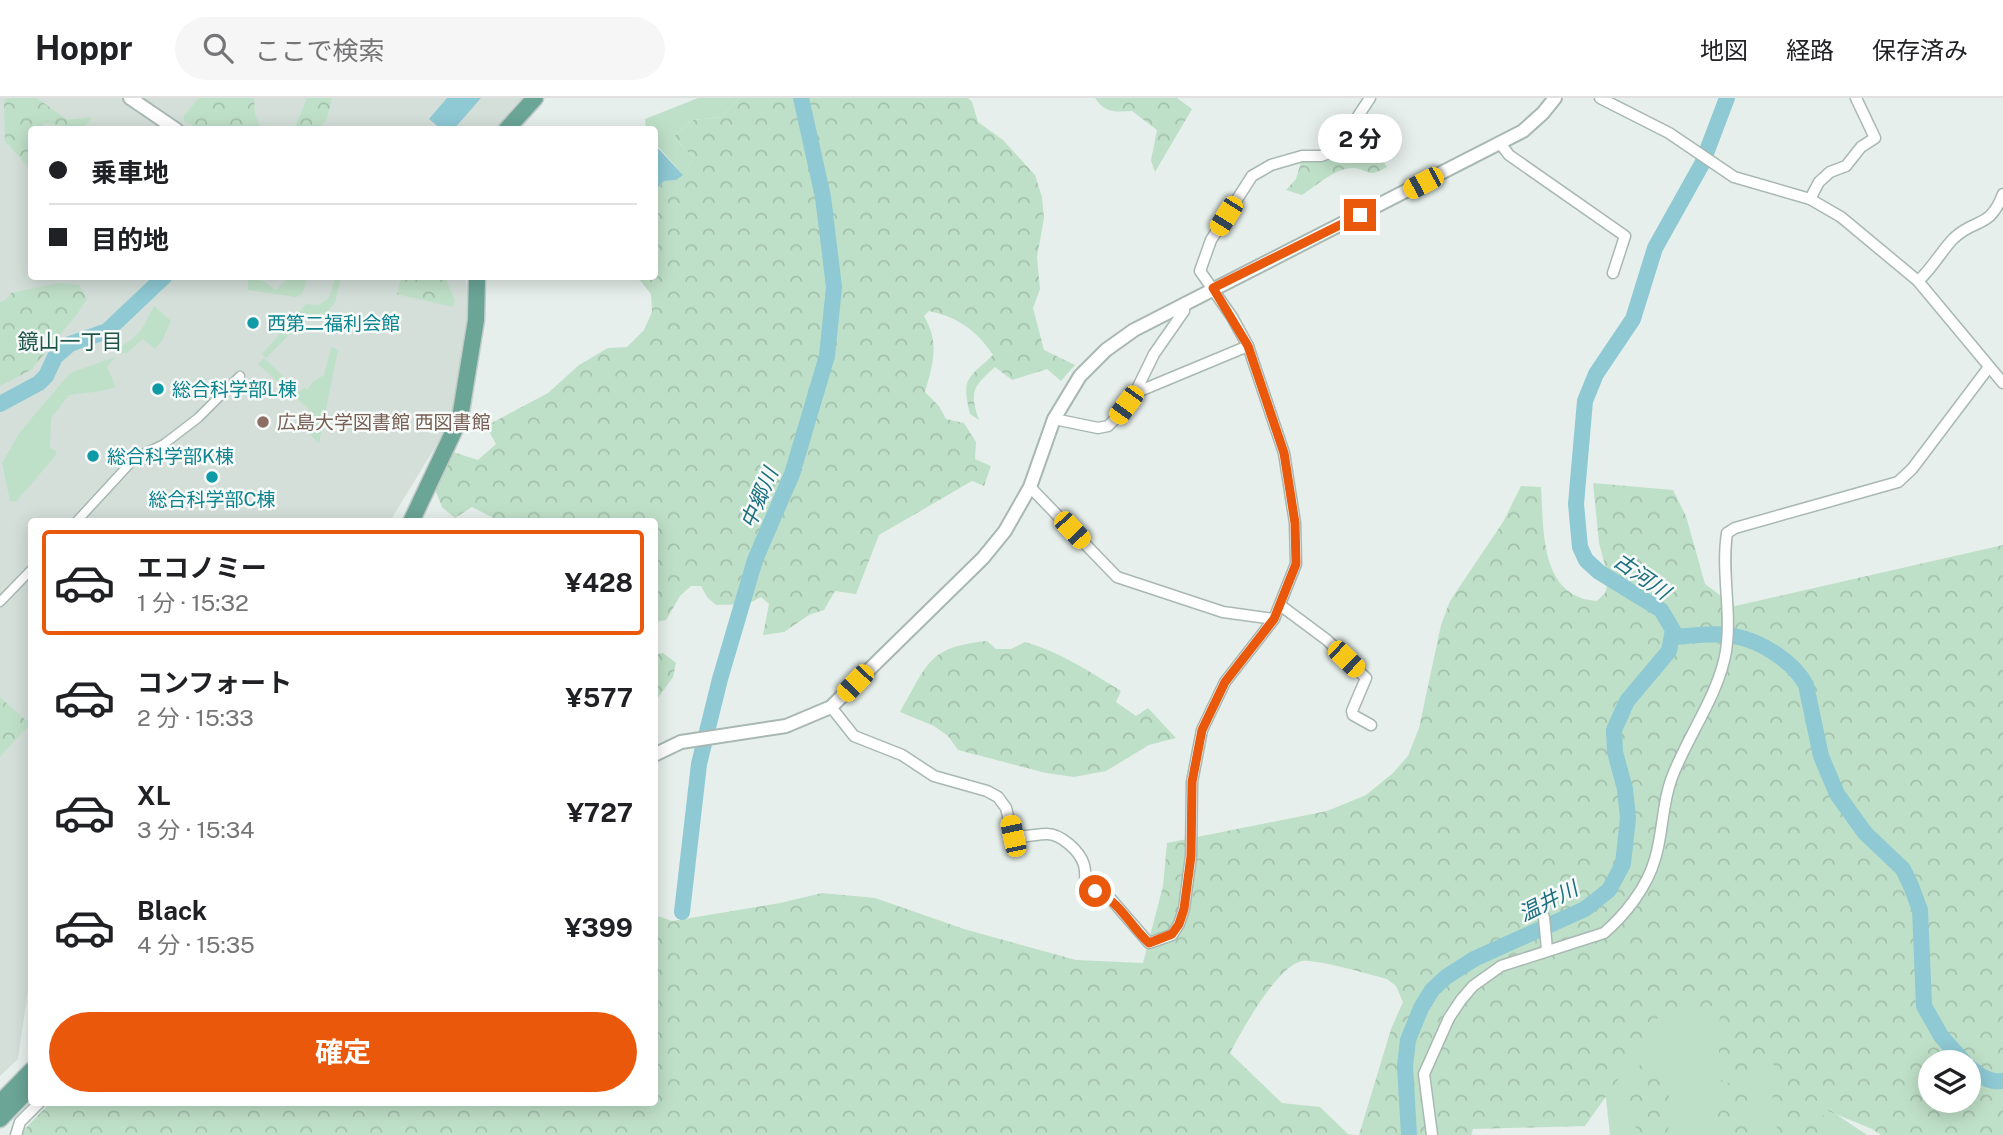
<!DOCTYPE html>
<html lang="ja">
<head>
<meta charset="utf-8">
<style>
	:root { --surface:#fff; --page:#f6f6f6; --text:#202124; --muted:#757577; --line:#e0e0e0; --accent:#ea580c }
	body { margin:0; font-family:"Public Sans","Noto Sans JP",sans-serif; background:var(--page); color:var(--text); height:100vh; display:flex; flex-direction:column; font-size:26px; white-space:nowrap }
	* { box-sizing:border-box; margin:0 }
	p { font-size:23px; color:var(--muted) }
	.icon { flex:none; width:38px; height:38px; fill:none; stroke:currentColor; stroke-width:2; stroke-linecap:round; stroke-linejoin:round }
	.map { position:relative; flex:1; overflow:hidden }
	.details { position:absolute; left:28px; top:420px; width:630px; height:588px; display:flex; flex-direction:column; background:var(--surface); border-radius:7px; box-shadow:0 4px 18px #0003 }
	.details>* { flex:none }
	.guide { position:absolute; left:28px; top:28px; width:630px; height:154px; border-radius:7px; box-shadow:0 4px 18px #0003; display:grid; align-content:center; height:154px; padding:0 21px; background:var(--surface) }
	.fabs { position:absolute; left:1918px; top:952px; display:grid; gap:14px }
	.fabs a { display:grid; place-items:center; width:63px; height:63px; border-radius:50%; background:var(--surface); box-shadow:0 4px 18px #0003; font-size:35px }
	.end { position:absolute; width:32px; height:32px; margin:-16px; border:9px solid #ea580c; background:#fff; box-shadow:0 0 0 4px #fff }
	.from { border-radius:50% }
	.bubble { position:absolute; height:49px; border-radius:24px; background:var(--surface); box-shadow:0 4px 18px #0003; font-size:23px; font-weight:700; line-height:49px; text-align:center }
	.car { position:absolute; width:21px; height:42px; margin:-21px -10px; border-radius:9px; box-shadow:0 0 5px 2px #0007; background:linear-gradient(#f5c518 24%,#345 0 40%,#f5c518 0 76%,#345 0 86%,#f5c518 0) }
	.guide b { display:flex; align-items:center; gap:24px; height:66px; font-size:26px }
	.guide b+b { border-top:2px solid var(--line) }
	.guide i { width:18px; height:18px; background:var(--text) }
	ul { padding:12px 0 0; list-style:none }
	li { display:flex; align-items:center; gap:21px; height:105px; margin:0 14px 10px; padding:0 7px; border:4px solid transparent; border-radius:7px }
	li div { flex:1 }
	li b { display:block; font-size:26px }
	li em { font-style:normal; font-weight:700 }
	li.active { border-color:var(--accent) }
	li>.icon { width:63px; height:63px; stroke-width:1.5 }
	.primary-button { display:flex; gap:14px; margin-top:auto; padding:14px 21px }
	.primary-button a { flex:1; height:80px; border-radius:42px; background:var(--accent); color:#fff; font-size:28px; font-weight:700; line-height:80px; text-align:center }
	header { display:flex; align-items:center; gap:42px; box-sizing:border-box; height:98px; padding:0 35px; background:var(--surface); border-bottom:2px solid var(--line) }
	header strong { font-size:33px }
	nav { display:flex; gap:38px; margin-inline-start:auto; font-size:24px }
	.search { width:490px; height:63px; background:var(--page); display:flex; align-items:center; gap:18px; box-sizing:border-box; padding:0 24px; border-radius:38px; color:var(--muted); font-size:26px }
	.map>svg:first-child { display:block }
	.built { fill:#d4dfda }
	.green { fill:#bfe0c8 }
	.forest { fill:url(#forest-crowns); fill-rule:evenodd }
	.water { fill:#8ec9d4 }
	.lines { fill:none; stroke-linecap:round; stroke-linejoin:round }
	.river { stroke:#8ec9d4; stroke-width:16 }
	.pedestrian-casing { stroke:#a8b8b2; stroke-width:11 }
	.minor-casing { stroke:#a8b8b2; stroke-width:13 }
	.tertiary-casing { stroke:#a8b8b2; stroke-width:16 }
	.primary-casing { stroke:#c2cac8; stroke-width:19 }
	.pedestrian { stroke:#fff; stroke-width:8 }
	.minor { stroke:#fff; stroke-width:10 }
	.tertiary { stroke:#fff; stroke-width:12 }
	.primary { stroke:#6aa596; stroke-width:16 }
	.route { stroke:#ea580c; stroke-width:9 }
	.culture-dot { fill:#0f9aa8; stroke:#f7fbf9; stroke-width:2.5 }
	.education-dot { fill:#8d6e63; stroke:#f7fbf9; stroke-width:2.5 }
	.labels { text-anchor:middle; dominant-baseline:central; stroke-width:5; stroke-linejoin:round; paint-order:stroke }
	.culture-label { font-size:19px; fill:#0d838f; stroke:#f7fbf9; text-anchor:start }
	.education-label { font-size:19px; fill:#785e54; stroke:#f7fbf9; text-anchor:start }
	.neighbourhood-label { font-size:21px; fill:#1f5548; stroke:#f7fbf9 }
	.water-label { font-size:21px; font-style:italic; fill:#1c6f80; stroke:#f7fbf9 }
</style>
</head>
<body>
<header>
<strong>Hoppr</strong>
<div class="search"><svg class="icon" aria-label="search" viewBox="0 0 24 24"><circle cx="10" cy="10" r="6"/><path d="M15 15l6 6"/></svg>ここで検索</div>
<nav><a>地図</a><a>経路</a><a>保存済み</a></nav>
</header>
<div class="map">
<svg width="2003" height="1037" viewBox="0 0 2003 1037">
	<defs>
		<pattern id="forest-crowns" width="20" height="18" patternUnits="userSpaceOnUse" patternTransform="scale(1.75)"><rect width="20" height="18" fill="#bfe0c8"/><path d="M2 6a3 3 0 1 1 6 0M12 15a3 3 0 1 1 6 0" fill="none" stroke="#a4c1ad"/></pattern>
	</defs>
	<rect width="100%" height="100%" fill="#e6efeb"/>
	<path class="built" d="M0,0H524L499,31L32,32V178H465L468,195L464,270L447,330L390,423L32,424L31,871L18,961L0,978Z"/>
	<g class="green">
		<path d="M698,0H740L721,19L693,22L673,39L694,60L683,77L655,45L654,32L646,31L645,21Z"/>
		<path d="M254,178L257,179L276,192L289,179H308L302,196L296,199L248,192V182Z"/>
		<path d="M335,179H341L335,204L327,214L307,219L266,260L262,256L306,206L318,207L329,200Z"/>
		<path d="M154,208L171,223L162,243L155,251L143,241L127,255H121L118,250C141,238 143,229 154,208Z"/>
		<path d="M331,249L338,252L319,345L306,333L309,328L305,325L313,315L258,266L264,260L299,294L305,289L307,292L313,284L324,277Z"/>
		<path d="M115,259L107,269L116,289L102,293L69,297L51,320L50,350L57,353L55,358L16,404L10,403L2,365L20,334L70,275Z"/>
		<path d="M1669,739L1809,998L1867,1037H1610L1602,965Z"/>
	</g>
	<g class="forest">
		<path d="M7,0H37L67,22L92,19L84,31L44,25L42,31L32,32L31,72L5,43L4,3Z"/>
		<path d="M199,0H254L255,16L261,31H200L184,23V17Z"/>
		<path d="M307,0H332L327,20L320,31H294Z"/>
		<path d="M740,0H968L972,4L978,24L1003,42L1035,77L1042,99L1044,120L1037,159L1040,191L1033,210L1044,252L1075,267L1061,283L1047,271L1012,282L995,269C973,289 969,293 979,322L970,316C961,279 968,281 993,257C977,233 958,219 929,213L924,218C940,245 933,266 925,294L939,308L946,321L964,325L976,344L975,361L991,368L984,388L972,383L879,437L856,496L835,493L824,512L809,517L784,534L763,537L769,506L761,499L748,506L716,507L707,499L701,488H691L680,498L666,522L655,524L654,424L499,423L472,409L455,420L442,409L434,389L453,354L478,362L496,346L486,328L548,295L579,267L608,250L627,249L644,232L652,214L651,196L638,180L634,179L654,178L655,93L664,83C682,82 684,75 694,60L673,39L693,22L721,19Z"/>
		<path d="M1095,0H1177L1192,11L1155,74L1151,62L1157,32L1132,13C1115,14 1105,15 1095,0Z"/>
		<path d="M1349,45L1379,57L1387,69C1366,81 1371,72 1354,70C1336,69 1316,88 1302,97L1286,92L1296,81L1301,64L1337,61Z"/>
		<path d="M402,178L445,179L455,203L453,209L397,196Z"/>
		<path d="M60,185L79,187L87,201L78,215L31,272L0,288V204L6,202L11,195Z"/>
		<path d="M1593,385L1673,392L1686,418L1705,486L1735,508L2003,447V1037H1881L1872,1031L1821,1010L1830,1037H1778L1772,1002L1778,975L1772,964L1751,958L1747,974L1742,981L1724,971L1719,957L1720,908L1663,911L1631,963L1585,1028L1473,1031L1471,1037H1359L1391,931L1403,904L1396,888L1387,881C1373,877 1312,860 1302,863C1277,868 1242,932 1230,955L1282,1005L1320,1009L1348,1036L1354,1037H19L50,1005L654,1004L655,817L672,823L780,805L822,795L875,800L964,831L1076,862L1143,865L1163,788L1167,745L1327,713L1366,697L1393,675L1408,658L1419,630L1441,527L1450,503L1503,424L1521,388L1541,389C1544,431 1539,499 1597,503L1605,495L1609,482L1599,445ZM1930,964H1969V1003H1930Z"/>
		<path d="M987,543L996,551H1011L1025,544C1061,554 1090,574 1121,593L1116,604L1136,618L1148,610L1176,640L1149,647L1106,673L1074,679L1046,675L958,652L948,638L934,628L900,614C928,566 927,549 987,543Z"/>
		<path d="M663,555L676,565L673,579L655,604V556Z"/>
		<path d="M0,599L30,626L0,659Z"/>
		<path d="M1646,964L1669,997L1668,1037H1635L1636,1025L1622,1009L1630,973Z"/>
		<path d="M1721,982L1747,992L1750,1037H1724L1719,1031L1715,999L1720,994Z"/>
	</g>
	<g class="water">
		<path d="M447,0H481L454,31H441L429,21Z"/>
		<path d="M654,46L683,77L676,82L664,83L655,93Z"/>
	</g>
	<g class="lines">
		<g class="river">
			<path d="M0,306L39,285L46,278L55,259L70,246L107,233L165,178"/>
			<path d="M1673,539C1692,538 1715,534 1734,538C1761,543 1793,563 1806,587L1821,658L1837,696L1865,735L1903,771L1911,788L1920,812L1924,908L1941,938L1964,964"/>
			<path d="M682,814L699,666L720,581L755,462L792,376L827,258L834,189L823,99L801,0"/>
			<path d="M1969,969C1979,977 1989,985 2003,983"/>
			<path d="M1409,1037L1405,968L1408,942L1421,910L1432,892L1446,879L1474,861L1585,811L1609,792L1623,766L1628,720L1625,691L1615,654L1614,632L1627,603L1669,553L1673,532L1661,512L1599,474L1586,462L1580,449L1576,406L1585,303L1596,276L1633,221L1655,150L1702,66L1727,0"/>
		</g>
		<defs>
			<g id="pedestrian">
				<path d="M76,424L135,360L164,346L198,320L240,278"/>
				<path d="M0,504L32,471"/>
			</g>
			<g id="minor">
				<path d="M1600,0L1669,35L1734,79L1810,101L1841,119L1918,183L2003,285"/>
				<path d="M1500,45L1509,57L1625,138L1613,175"/>
				<path d="M1810,101L1819,84L1830,74L1846,68L1861,49L1875,40L1856,0"/>
				<path d="M1918,183C1932,171 1941,153 1954,140C1975,120 1990,131 2003,96"/>
				<path d="M1135,295L1154,256L1184,213L1185,205"/>
				<path d="M1054,321L1098,330L1108,328L1118,318L1135,295L1248,248"/>
				<path d="M1030,389L1117,479L1223,514L1274,521"/>
				<path d="M1280,507L1327,542L1366,580L1352,613L1353,617L1371,627"/>
				<path d="M831,609L854,638L902,657L934,678L987,693L998,699L1006,710L1013,738C1025,740 1035,736 1047,736C1061,736 1080,753 1084,767C1086,774 1085,782 1085,789L1110,800L1149,845L1172,837L1179,826L1184,811L1191,758L1192,684L1202,632L1225,584L1274,521L1296,466L1295,425L1284,355L1248,248L1232,219L1200,173L1211,142L1252,78L1271,67L1302,58H1321L1335,53L1370,0"/>
				<path d="M1544,819L1547,852"/>
				<path d="M16,1037L20,1024L40,1004"/>
				<path d="M1432,1037L1424,976L1449,920L1461,902L1473,888L1501,868L1604,835C1626,816 1647,789 1655,761C1663,735 1662,707 1671,682C1686,640 1719,597 1726,553C1732,514 1721,474 1727,435L1735,430L1898,384L1912,371L1989,269"/>
			</g>
			<g id="tertiary">
				<path d="M130,0L177,32"/>
				<path d="M654,657L681,644L786,628L831,609L983,460L1005,433L1030,389L1054,321L1080,278L1106,252L1134,232L1523,33L1543,15L1555,0"/>
			</g>
			<g id="primary">
				<path d="M506,32L535,0"/>
				<path d="M411,424L460,320L476,222L477,178"/>
				<path d="M0,1005L32,972"/>
				<path d="M0,1021L32,988"/>
			</g>
		</defs>
		<use href="#pedestrian" class="pedestrian-casing"/>
		<use href="#minor" class="minor-casing"/>
		<use href="#tertiary" class="tertiary-casing"/>
		<use href="#primary" class="primary-casing"/>
		<use href="#pedestrian" class="pedestrian"/>
		<use href="#minor" class="minor"/>
		<use href="#tertiary" class="tertiary"/>
		<use href="#primary" class="primary"/>
	</g>
	<g class="lines">
		<path class="route" d="M1095,793C1122,805 1128,826 1149,845L1172,836L1179,826L1184,811L1191,758L1192,684L1202,632L1225,584L1274,521L1296,466L1295,425L1284,355L1248,248L1213,190L1360,117"/>
	</g>
	<g class="culture-dot">
		<circle cx="253" cy="225" r="7"/>
		<circle cx="158" cy="291" r="7"/>
		<circle cx="93" cy="358" r="7"/>
		<circle cx="212" cy="379" r="7"/>
	</g>
	<circle class="education-dot" cx="263" cy="324" r="7"/>
	<g class="labels">
		<g class="culture-label">
			<text x="267" y="225">西第二福利会館</text>
			<text x="172" y="291">総合科学部L棟</text>
			<text x="107" y="358">総合科学部K棟</text>
			<text x="212" y="401" text-anchor="middle">総合科学部C棟</text>
		</g>
		<g class="education-label">
			<text x="277" y="324">広島大学図書館 西図書館</text>
		</g>
		<g class="neighbourhood-label">
			<text x="70" y="243">鏡山一丁目</text>
		</g>
		<g class="water-label">
			<text transform="translate(759 400) rotate(-67)">中郷川</text>
			<text transform="translate(1642 478) rotate(35)">古河川</text>
			<text transform="translate(1548 803) rotate(-27)">温井川</text>
		</g>
	</g>
</svg>
<div class="fabs">
<a><svg class="icon" aria-label="layers" viewBox="0 0 24 24"><path d="M12 4l9 5-9 5-9-5zM3 14l9 5 9-5"/></svg></a>
</div>
<i class="end from" style="left:1095px;top:793px"></i>
<i class="end" style="left:1360px;top:117px"></i>
<div class="bubble" style="left:1318px;top:16px;width:84px">2 分</div>
<i class="car" style="left:1423px;top:85px;rotate:242deg"></i>
<i class="car" style="left:1226px;top:118px;rotate:212deg"></i>
<i class="car" style="left:1126px;top:307px;rotate:216deg"></i>
<i class="car" style="left:1072px;top:432px;rotate:137deg"></i>
<i class="car" style="left:1346px;top:561px;rotate:134deg"></i>
<i class="car" style="left:855px;top:585px;rotate:224deg"></i>
<i class="car" style="left:1013px;top:738px;rotate:348deg"></i>
<div class="guide">
<b><i class="from"></i>乗車地</b>
<b><i></i>目的地</b>
</div>
<section class="details">
<ul>
<li class="active"><svg class="icon" aria-label="car" viewBox="0 0 24 24"><path d="M5 17H2v-5l4-1 3-4h7l3 4 3 1v5h-3M9 17h6M6 11h13"/><circle cx="7" cy="17" r="2"/><circle cx="17" cy="17" r="2"/></svg><div><b>エコノミー</b><p>1 分 · 15:32</p></div><em>¥428</em></li>
<li><svg class="icon" aria-label="car" viewBox="0 0 24 24"><path d="M5 17H2v-5l4-1 3-4h7l3 4 3 1v5h-3M9 17h6M6 11h13"/><circle cx="7" cy="17" r="2"/><circle cx="17" cy="17" r="2"/></svg><div><b>コンフォート</b><p>2 分 · 15:33</p></div><em>¥577</em></li>
<li><svg class="icon" aria-label="car" viewBox="0 0 24 24"><path d="M5 17H2v-5l4-1 3-4h7l3 4 3 1v5h-3M9 17h6M6 11h13"/><circle cx="7" cy="17" r="2"/><circle cx="17" cy="17" r="2"/></svg><div><b>XL</b><p>3 分 · 15:34</p></div><em>¥727</em></li>
<li><svg class="icon" aria-label="car" viewBox="0 0 24 24"><path d="M5 17H2v-5l4-1 3-4h7l3 4 3 1v5h-3M9 17h6M6 11h13"/><circle cx="7" cy="17" r="2"/><circle cx="17" cy="17" r="2"/></svg><div><b>Black</b><p>4 分 · 15:35</p></div><em>¥399</em></li>
</ul>
<div class="primary-button"><a>確定</a></div>
</section>
</div>
</body>
</html>
